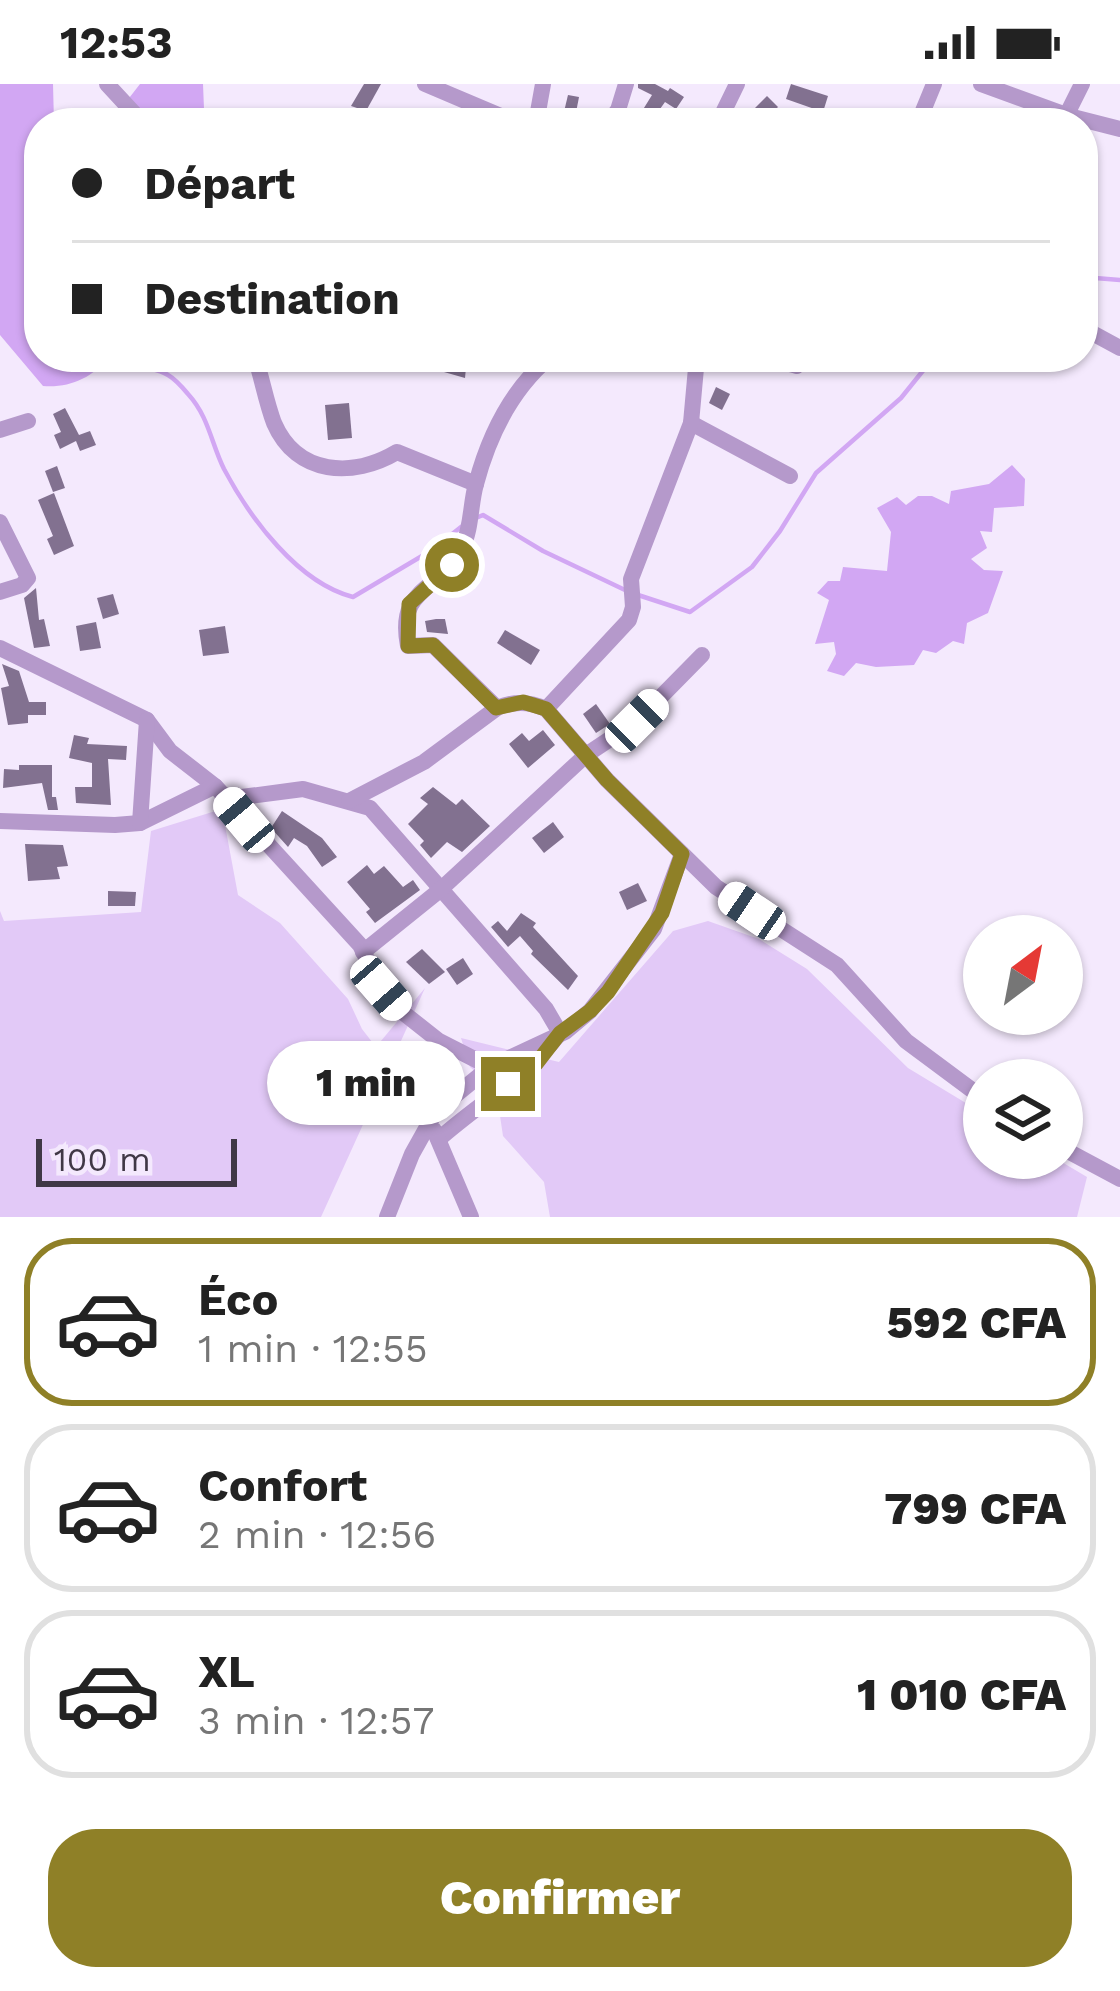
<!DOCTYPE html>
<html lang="fr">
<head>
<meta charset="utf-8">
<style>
	:root { --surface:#fff; --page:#f2f2f2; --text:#222; --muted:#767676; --line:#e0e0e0; --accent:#8f8027 }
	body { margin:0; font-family:"Work Sans",sans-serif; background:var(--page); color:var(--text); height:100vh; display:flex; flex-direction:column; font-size:45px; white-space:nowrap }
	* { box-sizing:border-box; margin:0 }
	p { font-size:39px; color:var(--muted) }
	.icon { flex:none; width:66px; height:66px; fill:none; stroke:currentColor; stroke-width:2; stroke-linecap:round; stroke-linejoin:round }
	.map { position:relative; height:1133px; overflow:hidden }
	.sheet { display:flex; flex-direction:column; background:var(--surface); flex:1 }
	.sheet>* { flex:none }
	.guide { position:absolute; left:24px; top:24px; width:1074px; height:264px; border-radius:48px; box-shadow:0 3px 9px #0004; display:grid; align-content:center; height:264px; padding:0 48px; background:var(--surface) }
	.needle { width:78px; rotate:32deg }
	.controls { position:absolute; left:963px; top:831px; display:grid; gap:24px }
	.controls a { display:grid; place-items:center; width:120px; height:120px; border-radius:50%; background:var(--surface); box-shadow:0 3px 9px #0004; font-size:60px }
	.scale { position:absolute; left:36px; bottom:30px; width:201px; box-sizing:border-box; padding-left:12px; border:6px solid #403846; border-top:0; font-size:33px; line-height:42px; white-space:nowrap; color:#403846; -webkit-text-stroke:9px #f4e9fd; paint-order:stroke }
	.end { position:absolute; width:54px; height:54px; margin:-27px; border:15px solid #8f8027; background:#fff; box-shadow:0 0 0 6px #fff }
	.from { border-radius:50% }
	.bubble { position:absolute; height:84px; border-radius:42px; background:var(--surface); box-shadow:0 3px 9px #0004; font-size:39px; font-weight:800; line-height:84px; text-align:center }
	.car { position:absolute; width:36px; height:72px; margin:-36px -18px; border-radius:15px; box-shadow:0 0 9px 3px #0007; background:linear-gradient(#fff 24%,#345 0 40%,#fff 0 76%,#345 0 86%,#fff 0) }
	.guide b { display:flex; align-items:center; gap:42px; height:114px; font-size:45px }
	.guide b+b { border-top:3px solid var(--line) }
	.guide i { width:30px; height:30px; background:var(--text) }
	ul { padding:21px 0 0; list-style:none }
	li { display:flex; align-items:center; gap:36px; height:168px; margin:0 24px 18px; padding:0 24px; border:6px solid var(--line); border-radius:48px }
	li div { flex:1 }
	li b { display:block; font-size:45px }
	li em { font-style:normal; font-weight:800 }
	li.selected { border-color:var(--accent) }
	li>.icon { width:108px; height:108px; stroke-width:1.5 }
	.action { display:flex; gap:24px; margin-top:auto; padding:24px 48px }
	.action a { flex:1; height:138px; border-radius:48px; background:var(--accent); color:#fff; font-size:48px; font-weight:800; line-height:138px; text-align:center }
	.status { display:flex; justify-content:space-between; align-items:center; height:84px; padding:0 60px; background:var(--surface); direction:ltr }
	.status svg { height:33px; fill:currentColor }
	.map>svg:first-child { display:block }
	.green { fill:#e2c9f7 }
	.water { fill:#d2a7f3 }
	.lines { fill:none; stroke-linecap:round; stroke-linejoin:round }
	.stream { stroke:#d2a7f3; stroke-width:4.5 }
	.building { fill:#827190 }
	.minor { stroke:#b599cb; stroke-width:16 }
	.route { stroke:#8f8027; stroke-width:15 }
</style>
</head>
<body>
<div class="status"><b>12:53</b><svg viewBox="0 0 49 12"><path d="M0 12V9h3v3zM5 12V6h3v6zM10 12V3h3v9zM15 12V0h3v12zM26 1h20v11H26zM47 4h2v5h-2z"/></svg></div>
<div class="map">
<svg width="1120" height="1133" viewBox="0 0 1120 1133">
	<rect width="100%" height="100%" fill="#f4e9fd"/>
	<g class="green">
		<path d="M222,725L238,811L280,839L348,915L362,945L376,963L425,904L321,1133H0V827L4,837L141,828L151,747Z"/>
		<path d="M708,837L759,855L807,885L908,984L984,1030V1074H1055L1087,1093L1077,1133H550L544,1098L503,1052L496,1005L470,983L461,954L559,978L673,847Z"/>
	</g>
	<g class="water">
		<path d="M0,0H53L54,39H39V273H109C92,294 70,304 43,302L0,251Z"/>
		<path d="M140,0H203L204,25L213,39H155L146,27H133L126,18Z"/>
		<path d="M1012,381L1025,395L1024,422L994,424L992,448L980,447L987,464L971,475L984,486L1003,487L988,529L967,539L964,560L953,557L936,569L923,566L914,581L876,583L856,579L844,592L827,587L836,570L834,558L815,560L829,516L817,509L828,497H840L843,483L887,487L891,448L877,424L897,413L906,421L918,412H932L949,420L951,407L989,400Z"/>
	</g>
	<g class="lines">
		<g class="stream">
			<path d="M1083,193L1120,196"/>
			<path d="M126,273C138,286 154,282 168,291C175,295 183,304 188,310C209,333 211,359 224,385C250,434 298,499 353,513L432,466L461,443"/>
			<path d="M476,434L483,431L543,467L625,506"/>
			<path d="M635,510L690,528L752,483L780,447L816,389L901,314L934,273"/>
		</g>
	</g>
	<g class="building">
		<path d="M364,0H381L366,27L351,22Z"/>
		<path d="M638,0H655L668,7L670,4L684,13L676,25L665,18L650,39L639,32L652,11L638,4Z"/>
		<path d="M791,0L828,12L823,28L786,15Z"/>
		<path d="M568,11L579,13L574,39L562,36Z"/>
		<path d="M767,12L778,23L765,36L754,25Z"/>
		<path d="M380,273H416L412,286Z"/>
		<path d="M441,273H467L465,294L437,286Z"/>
		<path d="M716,303L730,310L722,326L709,319Z"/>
		<path d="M349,319L352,354L328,356L325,321Z"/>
		<path d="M65,324L79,351L90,347L96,361L80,367L76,357L60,365L54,351L61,348L53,330Z"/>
		<path d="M57,382L65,404L53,408L45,387Z"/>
		<path d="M54,409L74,462L54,471L47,455L53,452L38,416Z"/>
		<path d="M36,504L39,536L44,535L50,562L34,564L24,514Z"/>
		<path d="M113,510L119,530L103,535L97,514Z"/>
		<path d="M436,535H445L448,550L427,548L425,537Z"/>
		<path d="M96,538L101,564L80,567L76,542Z"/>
		<path d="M225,542L229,569L203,572L199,546Z"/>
		<path d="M505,546L540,566L531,581L497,559Z"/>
		<path d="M2,580L19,587L29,618H46V631H28V639L8,641L1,604L9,602Z"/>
		<path d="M596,620L610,640L596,649L583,630Z"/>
		<path d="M543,646L555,661L528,684L509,660L522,649L529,657Z"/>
		<path d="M74,651L89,654L87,660L127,662L126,676L108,675L111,721L76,719L75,703H92V679L69,674Z"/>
		<path d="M19,681H52V713H56L58,726H48L42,699L3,704L4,685L19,686Z"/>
		<path d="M433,703L456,721L462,715L490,742L462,768L447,758L431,774L420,761L424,757L408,740L428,720L420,714Z"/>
		<path d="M282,727L322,754L337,773L322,783L307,762L294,754L288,763L271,744Z"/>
		<path d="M553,738L564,753L544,769L532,754Z"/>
		<path d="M25,760L63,761L68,782L57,783L60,795L28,797Z"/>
		<path d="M367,781L374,790L384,782L403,803L413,796L420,806L375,839L366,828L370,825L347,798Z"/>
		<path d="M638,799L647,817L627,826L619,808Z"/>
		<path d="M108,807L136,808L135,822H108Z"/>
		<path d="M521,829L536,839L533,843L578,892L568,906L531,870L533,867L520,852L508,863L491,843L498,837L507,847Z"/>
		<path d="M422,865L445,888L429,900L406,878Z"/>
		<path d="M463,874L473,890L457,901L446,885Z"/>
		<path d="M421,982L441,1003L427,1012L412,993Z"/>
	</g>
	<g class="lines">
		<g class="minor">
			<path d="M107,0L143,39"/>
			<path d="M425,0L517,39"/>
			<path d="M981,0L1069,32L1120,45"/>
			<path d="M1063,38L1082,0"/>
			<path d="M536,39L543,0"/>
			<path d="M608,39L618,26L626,0"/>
			<path d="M718,39L737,0"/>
			<path d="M918,39L934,0"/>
			<path d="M1083,244L1120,264"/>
			<path d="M255,273C262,294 266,318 274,339C297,392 353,394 397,368L476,400"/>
			<path d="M766,273L797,282L800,273"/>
			<path d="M691,339L790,392"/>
			<path d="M0,346L28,337"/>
			<path d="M0,438L28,494L22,501L0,508"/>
			<path d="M0,564L147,636L170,667L215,702L360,861L381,904L401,927L439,957L490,983"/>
			<path d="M497,624L433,561L408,562C396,501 441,508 462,464C472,444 470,421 476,400C489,351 512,305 550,273"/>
			<path d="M546,625L629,536L633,523L631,495L691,339L697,273"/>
			<path d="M227,715L303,705L370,724L546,925L560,949C527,992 480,1019 439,1055"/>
			<path d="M349,717L424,678L497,624C513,617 529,617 546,625L607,696L716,803L837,881L906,957L984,1015"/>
			<path d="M0,737L115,741L140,739L215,702"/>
			<path d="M140,739L147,636"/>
			<path d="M363,868L440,806L586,671L637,637L702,571"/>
			<path d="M434,1046L471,1133"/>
			<path d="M1062,1064L1120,1095"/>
			<path d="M387,1133L412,1070L436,1027L490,983L565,948L590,927L654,845L682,770"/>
		</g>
	</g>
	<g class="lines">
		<path class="route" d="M452,481L409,520L408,562L433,561L496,624L523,618L546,625L607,696L682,770L662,829L608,908L590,927L560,949L536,980L508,1000"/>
	</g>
</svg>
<div class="controls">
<a><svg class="needle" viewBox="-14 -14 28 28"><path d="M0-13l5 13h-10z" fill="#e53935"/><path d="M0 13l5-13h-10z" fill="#767676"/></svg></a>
<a><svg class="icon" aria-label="layers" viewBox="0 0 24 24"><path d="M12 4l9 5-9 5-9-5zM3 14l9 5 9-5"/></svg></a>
</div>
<div class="scale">100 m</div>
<i class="end from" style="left:452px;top:481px"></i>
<i class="end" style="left:508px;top:1000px"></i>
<div class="bubble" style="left:267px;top:957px;width:198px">1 min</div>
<i class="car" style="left:637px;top:637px;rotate:45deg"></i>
<i class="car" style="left:244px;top:736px;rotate:320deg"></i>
<i class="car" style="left:752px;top:827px;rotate:304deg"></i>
<i class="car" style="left:381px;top:904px;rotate:139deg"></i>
<div class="guide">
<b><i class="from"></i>Départ</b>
<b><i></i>Destination</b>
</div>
</div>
<section class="sheet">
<ul>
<li class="selected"><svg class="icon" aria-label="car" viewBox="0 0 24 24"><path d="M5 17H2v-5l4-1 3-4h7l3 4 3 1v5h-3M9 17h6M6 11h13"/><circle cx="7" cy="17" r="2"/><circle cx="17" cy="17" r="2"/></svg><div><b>Éco</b><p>1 min · 12:55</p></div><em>592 CFA</em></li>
<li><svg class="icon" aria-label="car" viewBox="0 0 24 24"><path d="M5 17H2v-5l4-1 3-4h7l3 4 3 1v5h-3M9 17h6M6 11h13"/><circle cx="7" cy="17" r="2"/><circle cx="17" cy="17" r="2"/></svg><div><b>Confort</b><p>2 min · 12:56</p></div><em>799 CFA</em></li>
<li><svg class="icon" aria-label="car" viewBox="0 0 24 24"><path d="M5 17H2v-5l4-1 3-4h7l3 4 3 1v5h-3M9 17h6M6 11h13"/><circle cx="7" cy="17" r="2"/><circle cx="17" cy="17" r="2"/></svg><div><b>XL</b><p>3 min · 12:57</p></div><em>1 010 CFA</em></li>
</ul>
<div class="action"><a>Confirmer</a></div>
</section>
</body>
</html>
